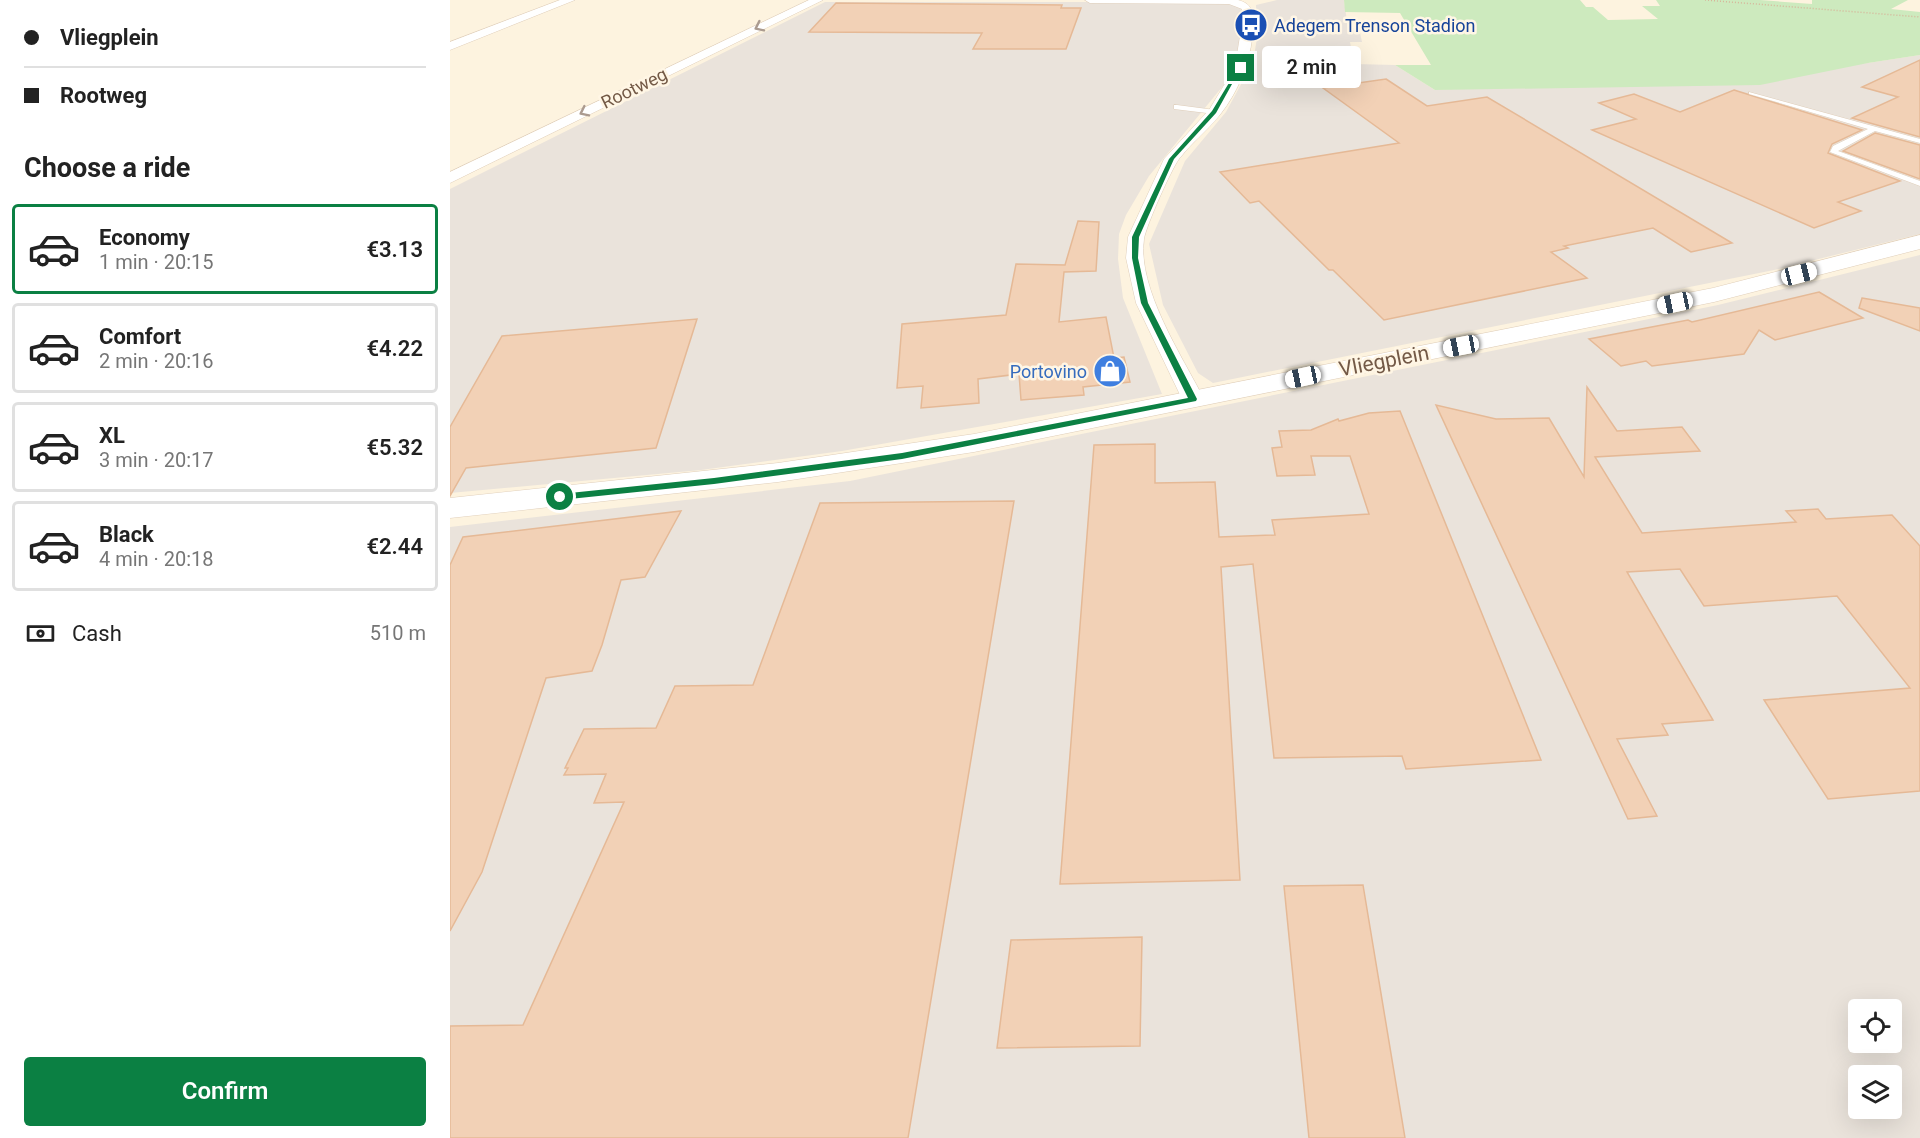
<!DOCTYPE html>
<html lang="en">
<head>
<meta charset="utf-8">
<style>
	:root { --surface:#fff; --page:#f2f2f2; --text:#222; --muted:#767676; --line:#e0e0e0; --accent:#0b8043 }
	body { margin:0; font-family:Roboto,sans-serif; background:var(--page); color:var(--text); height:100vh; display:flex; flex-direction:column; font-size:22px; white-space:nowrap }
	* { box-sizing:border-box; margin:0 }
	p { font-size:20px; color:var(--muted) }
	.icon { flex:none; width:33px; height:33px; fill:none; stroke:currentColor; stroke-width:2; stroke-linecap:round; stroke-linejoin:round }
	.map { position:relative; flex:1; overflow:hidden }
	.panel { display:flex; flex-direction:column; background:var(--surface); width:450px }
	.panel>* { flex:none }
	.banner { display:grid; align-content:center; height:132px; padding:0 24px; background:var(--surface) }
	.fabs { position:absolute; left:1398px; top:999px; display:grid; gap:12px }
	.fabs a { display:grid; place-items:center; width:54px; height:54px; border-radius:6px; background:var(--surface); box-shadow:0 6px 24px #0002; font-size:30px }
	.end { position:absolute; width:27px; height:27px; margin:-14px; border:8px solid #0b8043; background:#fff; box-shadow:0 0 0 3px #fff }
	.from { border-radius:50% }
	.bubble { position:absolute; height:42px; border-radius:6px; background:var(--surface); box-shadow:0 6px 24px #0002; font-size:20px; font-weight:600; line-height:42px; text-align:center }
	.car { position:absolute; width:18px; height:36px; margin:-18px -9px; border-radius:8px; box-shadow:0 0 4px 2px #0007; background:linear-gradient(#fff 24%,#345 0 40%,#fff 0 76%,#345 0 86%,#fff 0) }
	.banner b { display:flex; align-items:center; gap:21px; height:57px; font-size:22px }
	.banner b+b { border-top:2px solid var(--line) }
	.banner i { width:15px; height:15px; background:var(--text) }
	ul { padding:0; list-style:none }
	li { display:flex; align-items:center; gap:18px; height:90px; margin:0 12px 9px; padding:0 12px; border:3px solid var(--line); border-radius:6px }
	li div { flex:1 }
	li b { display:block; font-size:22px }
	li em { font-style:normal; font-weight:600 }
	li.active { border-color:var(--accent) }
	li>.icon { width:54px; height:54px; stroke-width:1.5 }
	h2 { padding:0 24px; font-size:27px; line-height:72px }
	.pay { display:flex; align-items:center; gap:15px; height:66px; padding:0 24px; font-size:22px }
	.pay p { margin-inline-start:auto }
	.cta { display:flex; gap:12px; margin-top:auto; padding:12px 24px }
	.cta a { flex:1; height:69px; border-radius:6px; background:var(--accent); color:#fff; font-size:24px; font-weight:600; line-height:69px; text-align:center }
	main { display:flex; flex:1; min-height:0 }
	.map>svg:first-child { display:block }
	.industrial { fill:#eae3db; fill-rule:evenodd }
	.green { fill:#cdeabe }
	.building { fill:#f2d1b6; stroke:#e5b996; stroke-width:1.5 }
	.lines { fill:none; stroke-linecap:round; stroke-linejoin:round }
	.service-casing { stroke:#e0cfbb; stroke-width:1 }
	.minor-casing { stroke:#e0cfbb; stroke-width:1 }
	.tertiary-casing { stroke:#e0cfbb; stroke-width:1 }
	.path { stroke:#d7b59a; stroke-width:1.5; stroke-dasharray:1 2; stroke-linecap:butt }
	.service { fill:#fff; fill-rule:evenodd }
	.minor { fill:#fff; fill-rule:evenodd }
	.tertiary { fill:#fff; fill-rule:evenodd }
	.oneway { stroke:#ab9b90 }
	.route { fill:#0b8043 }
	.labels { text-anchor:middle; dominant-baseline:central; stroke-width:5; stroke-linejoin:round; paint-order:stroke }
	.far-transit-label { font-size:18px; fill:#164399; stroke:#fff6e5; text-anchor:start }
	.far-street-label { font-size:18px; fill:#735946; stroke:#fff6e5 }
	.far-shop-label { font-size:18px; fill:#366cbe; stroke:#fff6e5; text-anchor:end }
	.street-label { font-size:21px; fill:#735946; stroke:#fff6e5 }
</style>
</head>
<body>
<main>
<section class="panel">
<div class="banner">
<b><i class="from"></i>Vliegplein</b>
<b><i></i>Rootweg</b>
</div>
<h2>Choose a ride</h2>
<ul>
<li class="active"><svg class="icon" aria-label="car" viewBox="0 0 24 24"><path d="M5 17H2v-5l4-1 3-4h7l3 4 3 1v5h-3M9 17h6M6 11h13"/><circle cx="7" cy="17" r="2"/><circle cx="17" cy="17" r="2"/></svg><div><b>Economy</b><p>1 min · 20:15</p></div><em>€3.13</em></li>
<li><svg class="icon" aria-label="car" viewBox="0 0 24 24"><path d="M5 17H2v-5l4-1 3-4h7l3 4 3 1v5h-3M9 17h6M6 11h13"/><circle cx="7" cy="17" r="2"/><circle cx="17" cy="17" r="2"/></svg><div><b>Comfort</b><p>2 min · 20:16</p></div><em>€4.22</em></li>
<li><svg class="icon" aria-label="car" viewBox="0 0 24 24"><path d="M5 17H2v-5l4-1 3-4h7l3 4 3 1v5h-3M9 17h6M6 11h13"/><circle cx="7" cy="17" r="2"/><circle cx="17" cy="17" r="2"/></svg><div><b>XL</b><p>3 min · 20:17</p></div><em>€5.32</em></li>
<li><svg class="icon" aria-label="car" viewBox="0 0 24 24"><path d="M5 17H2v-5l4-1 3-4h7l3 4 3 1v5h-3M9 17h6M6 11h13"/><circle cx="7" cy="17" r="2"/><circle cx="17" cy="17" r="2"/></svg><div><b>Black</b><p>4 min · 20:18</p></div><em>€2.44</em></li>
</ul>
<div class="pay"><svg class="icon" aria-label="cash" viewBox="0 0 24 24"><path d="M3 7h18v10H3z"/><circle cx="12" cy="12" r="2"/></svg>Cash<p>510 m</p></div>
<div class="cta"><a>Confirm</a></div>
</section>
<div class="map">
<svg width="1470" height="1138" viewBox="0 0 1470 1138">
	<rect width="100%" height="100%" fill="#fdf3df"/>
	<g class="industrial">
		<path d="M827,0H894L898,28H909L912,42H900L904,64L945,65L985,90L1418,63L1470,55V234L1324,270L763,383L748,373L713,305L699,244L735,161L776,112L803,62L807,38L806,5Z"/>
		<path d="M375,2H779L791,6V48L777,81L699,176L676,215L669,234L668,259L673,298L712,394L392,451L251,470L0,493V189Z"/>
		<path d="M1470,255V1138H0V527L400,481L1268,305ZM1408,1010H1442V1042H1408ZM1408,1076H1442V1108H1408Z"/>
	</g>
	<path class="green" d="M894,0H1130L1136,7H1143L1158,20L1208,19L1192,6H1210L1206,0H1310L1362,4V0H1458L1441,9L1470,12V55L1418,63L1310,85L985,90L945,65H981L950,13L895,12Z"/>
	<g class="building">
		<path d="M386,3L612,5L611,8H631L616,49H523L532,33L359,32Z"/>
		<path d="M1470,60V137L1402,118L1448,97L1412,87Z"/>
		<path d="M936,79L977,106L1037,97L1282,243L1241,252L1203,228L1114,246L1118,248L1101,252L1137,278L934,320L883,270H879L809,201L800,203L770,172L949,143L873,88Z"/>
		<path d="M1284,90L1412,130L1382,144L1378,153L1450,181L1388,202L1411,211L1364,228L1142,130L1186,119L1149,103L1184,94L1230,112Z"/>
		<path d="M1425,133L1470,145V179L1393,151Z"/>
		<path d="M628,221L649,222L646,271L614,272L609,322L656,317L664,358L674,357L680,382L633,387L634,395L571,400L569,374L528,379L529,403L471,408L473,386L447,388L452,324L556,315L566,264L615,265Z"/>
		<path d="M1369,292L1413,318L1325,340L1309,330L1294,354L1202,366L1196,361L1171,366L1139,339L1238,320L1242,322Z"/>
		<path d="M1412,298L1470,308V331L1409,308Z"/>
		<path d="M247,319L206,448L16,468L0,496V427L52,336Z"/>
		<path d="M1137,387L1167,431L1232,427L1250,451L1145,457L1192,533L1346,522L1336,511L1368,509L1376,519L1442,515L1470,546V791L1378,799L1314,700L1460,688L1387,596L1254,606L1230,569L1177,572L1263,720L1212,724L1218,735L1167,739L1207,816L1178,819L986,405L1046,419L1099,418L1134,477Z"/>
		<path d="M950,411L1091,760L956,769L952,756L824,758L803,564L771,567L790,880L610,884L644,445L705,444V483L765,482L769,537L825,535L822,520L919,514L900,456H861L865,475L827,476L822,448L832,447L829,431L861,430L888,419L889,421L919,413Z"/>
		<path d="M564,501L458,1138H0V1026L73,1025L174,802L144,803L156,774L114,775L118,768H115L134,729L206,728L225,686L303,685L370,503Z"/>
		<path d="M231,511L195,577L171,580L152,645L142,671L96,678L32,872L0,931V565L13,537Z"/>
		<path d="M913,885L955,1138H859L834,886Z"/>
		<path d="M692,937L690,1046L547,1048L561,940Z"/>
	</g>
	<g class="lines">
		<defs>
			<g id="service">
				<path d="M1299,92L1470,139V143L1425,131L1388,151L1470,181V186L1380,152L1383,146L1418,129L1299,94Z"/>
				<path d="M727,105L765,110L769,112L765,114L724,109V105Z"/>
			</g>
			<g id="minor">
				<path d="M110,0H125L0,50V42Z"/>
				<path d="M359,0H373L0,183V172Z"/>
				<path d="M635,0H788C802,4 802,10 803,23C803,56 790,90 769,116C757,131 741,143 729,159C721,170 696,226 694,239C687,288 732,356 754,399L750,403L743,405L736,403L732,399L686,303L676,258L678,237L714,159L759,110L785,67L791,30L792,9L779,4L640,3Z"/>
			</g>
			<path id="tertiary" d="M1470,235V249L1264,302L524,452L328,482L0,518V498L328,463L524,434L1263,288Z"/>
		</defs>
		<use href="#service" class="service-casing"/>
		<use href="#minor" class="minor-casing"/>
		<use href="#tertiary" class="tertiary-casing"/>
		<path class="path" d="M1255,0L1470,17"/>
		<use href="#service" class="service"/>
		<use href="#minor" class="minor"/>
		<use href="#tertiary" class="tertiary"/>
	</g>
	<defs><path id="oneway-chevron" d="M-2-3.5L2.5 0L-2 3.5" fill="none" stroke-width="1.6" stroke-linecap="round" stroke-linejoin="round" transform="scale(1.5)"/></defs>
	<g class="oneway">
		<use href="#oneway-chevron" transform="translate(309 27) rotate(154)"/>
		<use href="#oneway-chevron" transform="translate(134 112) rotate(154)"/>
	</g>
	<path class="route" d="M792,66L766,113L724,159L689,237L688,258L698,303L747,399L746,401L452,459L264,484L110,500L105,497L110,494L264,478L452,453L738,398L691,303L682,258V237L719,159L762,111L788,68Z"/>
	<defs>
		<symbol id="bus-disc" viewBox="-11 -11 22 22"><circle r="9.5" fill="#1a4fb4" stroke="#fff6e5"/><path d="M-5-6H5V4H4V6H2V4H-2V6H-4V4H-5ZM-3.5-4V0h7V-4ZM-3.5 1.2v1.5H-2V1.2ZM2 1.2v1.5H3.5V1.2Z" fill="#fff"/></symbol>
		<symbol id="shop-disc" viewBox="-11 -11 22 22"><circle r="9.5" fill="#3f7fe0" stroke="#fff6e5"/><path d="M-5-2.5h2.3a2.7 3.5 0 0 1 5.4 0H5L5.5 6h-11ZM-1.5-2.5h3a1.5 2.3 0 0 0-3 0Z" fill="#fff"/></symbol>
	</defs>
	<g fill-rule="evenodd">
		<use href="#bus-disc" x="782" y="6" width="38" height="38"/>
		<use href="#shop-disc" x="641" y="352" width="38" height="38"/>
	</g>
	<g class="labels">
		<g class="far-transit-label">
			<text x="824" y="25">Adegem Trenson Stadion</text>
		</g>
		<g class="far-street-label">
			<text transform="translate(184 88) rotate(-26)">Rootweg</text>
		</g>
		<g class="far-shop-label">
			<text x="637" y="371">Portovino</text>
		</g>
		<g class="street-label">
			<text transform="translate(934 361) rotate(-11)">Vliegplein</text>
		</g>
	</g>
</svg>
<div class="fabs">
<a><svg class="icon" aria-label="locate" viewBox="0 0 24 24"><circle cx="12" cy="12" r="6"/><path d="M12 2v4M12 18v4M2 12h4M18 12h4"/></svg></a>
<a><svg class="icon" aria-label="layers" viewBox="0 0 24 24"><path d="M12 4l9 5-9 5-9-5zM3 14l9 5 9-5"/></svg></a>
</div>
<i class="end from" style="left:110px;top:497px"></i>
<i class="end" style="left:791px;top:68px"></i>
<div class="bubble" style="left:812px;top:46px;width:99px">2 min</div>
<i class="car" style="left:1349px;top:274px;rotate:76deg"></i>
<i class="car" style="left:1225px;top:303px;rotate:258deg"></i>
<i class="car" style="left:1011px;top:346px;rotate:259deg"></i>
<i class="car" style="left:853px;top:377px;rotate:258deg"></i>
</div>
</main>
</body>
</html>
